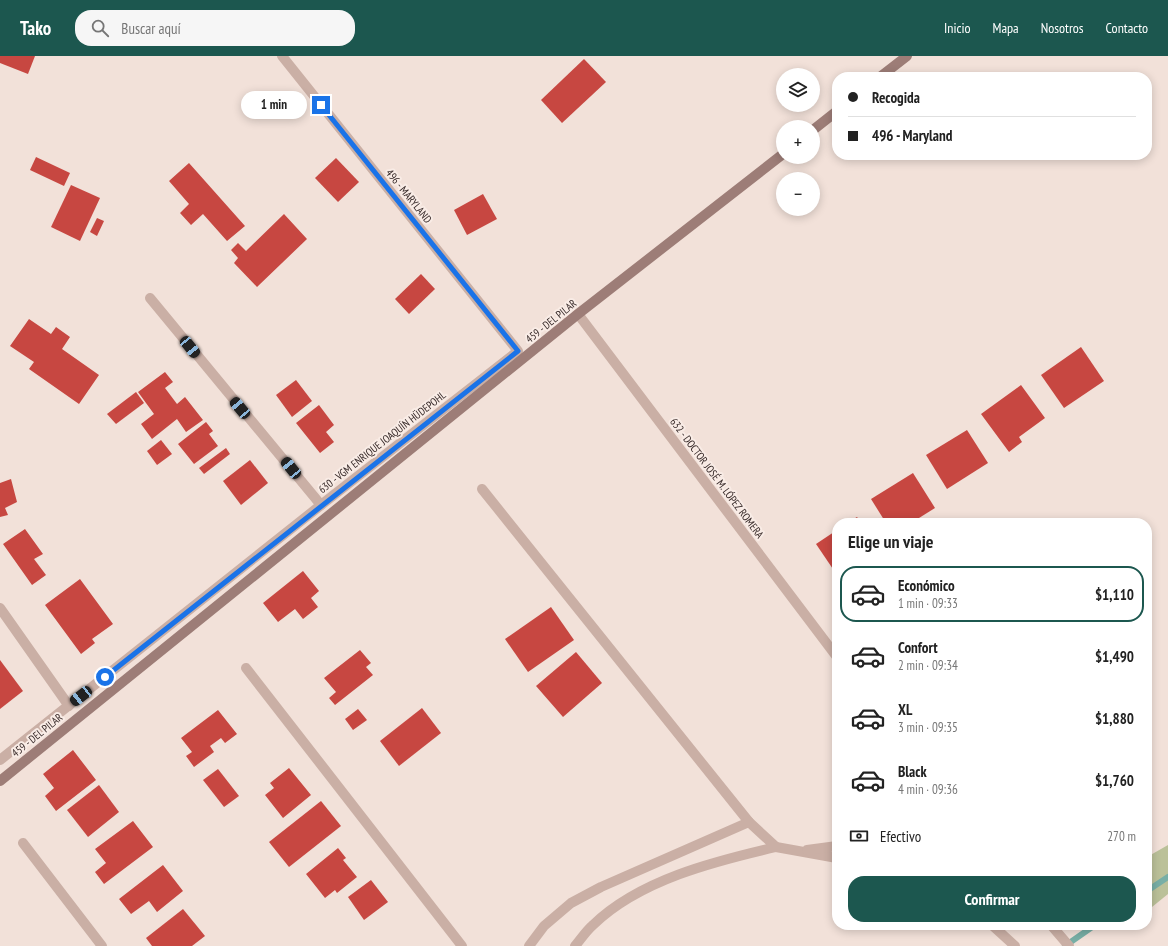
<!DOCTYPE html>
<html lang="es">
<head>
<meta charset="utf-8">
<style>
	:root { --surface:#fff; --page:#f6f6f6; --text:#222; --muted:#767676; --line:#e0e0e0; --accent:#1c574f }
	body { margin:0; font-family:"PT Sans Narrow",sans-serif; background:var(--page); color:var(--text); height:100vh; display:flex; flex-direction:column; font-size:15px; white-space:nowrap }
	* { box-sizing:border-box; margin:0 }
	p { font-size:13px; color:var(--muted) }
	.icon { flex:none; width:22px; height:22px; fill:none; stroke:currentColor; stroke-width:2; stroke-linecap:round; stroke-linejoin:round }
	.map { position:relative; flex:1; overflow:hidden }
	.details { position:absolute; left:832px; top:462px; width:320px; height:412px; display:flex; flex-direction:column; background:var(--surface); border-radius:16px; box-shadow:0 2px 10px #0003 }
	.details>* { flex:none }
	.banner { position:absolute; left:832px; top:16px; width:320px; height:88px; border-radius:16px; box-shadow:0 2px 10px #0003; display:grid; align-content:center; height:88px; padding:0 16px; background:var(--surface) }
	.tools { position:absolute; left:776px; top:12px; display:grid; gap:8px }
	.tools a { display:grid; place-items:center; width:44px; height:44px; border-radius:50%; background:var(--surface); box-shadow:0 2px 10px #0003; font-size:20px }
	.end { position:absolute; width:18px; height:18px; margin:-9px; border:5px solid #1a73e8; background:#fff; box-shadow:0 0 0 2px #fff }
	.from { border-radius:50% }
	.bubble { position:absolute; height:28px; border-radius:14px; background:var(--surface); box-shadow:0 2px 10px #0003; font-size:13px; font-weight:700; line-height:28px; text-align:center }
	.car { position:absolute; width:12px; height:24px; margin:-12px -6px; border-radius:5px; box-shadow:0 0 3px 1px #0007; background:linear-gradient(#222 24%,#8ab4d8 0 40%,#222 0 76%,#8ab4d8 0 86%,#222 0) }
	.banner b { display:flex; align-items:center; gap:14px; height:38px; font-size:15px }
	.banner b+b { border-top:1px solid var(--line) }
	.banner i { width:10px; height:10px; background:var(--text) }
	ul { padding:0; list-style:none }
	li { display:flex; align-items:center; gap:12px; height:56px; margin:0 8px 6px; padding:0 8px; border:2px solid transparent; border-radius:16px }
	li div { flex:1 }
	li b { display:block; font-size:15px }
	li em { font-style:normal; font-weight:700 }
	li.current { border-color:var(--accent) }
	li>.icon { width:36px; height:36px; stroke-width:1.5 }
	h2 { padding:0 16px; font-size:18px; line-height:48px }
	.pay { display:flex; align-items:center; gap:10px; height:44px; padding:0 16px; font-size:15px }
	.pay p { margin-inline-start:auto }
	.action { display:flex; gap:8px; margin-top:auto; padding:8px 16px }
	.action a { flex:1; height:46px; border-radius:16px; background:var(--accent); color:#fff; font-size:16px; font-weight:700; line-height:46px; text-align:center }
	header { display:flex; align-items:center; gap:24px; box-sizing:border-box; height:56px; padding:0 20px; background:var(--accent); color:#fff }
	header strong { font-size:19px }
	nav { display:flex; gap:22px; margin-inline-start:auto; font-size:14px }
	.search { width:280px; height:36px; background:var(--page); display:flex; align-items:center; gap:10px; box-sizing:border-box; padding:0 14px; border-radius:16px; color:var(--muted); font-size:15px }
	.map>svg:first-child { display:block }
	.green { fill:#bbc199 }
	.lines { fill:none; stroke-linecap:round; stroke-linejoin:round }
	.stream { stroke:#78afa6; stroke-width:6 }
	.building { fill:#c74741 }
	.street { stroke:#caafa5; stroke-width:10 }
	.secondary { stroke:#9d7d77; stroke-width:10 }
	.route { stroke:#1a73e8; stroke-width:5 }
	.labels { text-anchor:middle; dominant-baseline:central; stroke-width:4; stroke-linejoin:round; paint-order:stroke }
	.street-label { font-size:11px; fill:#352827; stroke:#f9ece6 }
</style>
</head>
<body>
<header>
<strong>Tako</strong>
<div class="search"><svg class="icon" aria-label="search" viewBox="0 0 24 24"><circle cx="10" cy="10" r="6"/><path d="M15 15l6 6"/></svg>Buscar aquí</div>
<nav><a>Inicio</a><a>Mapa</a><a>Nosotros</a><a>Contacto</a></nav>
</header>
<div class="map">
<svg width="1168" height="890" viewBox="0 0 1168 890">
	<rect width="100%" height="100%" fill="#f2e1d9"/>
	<path class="green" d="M1168,789V838L1152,851L1147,845V801Z"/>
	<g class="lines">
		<g class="stream">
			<path d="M1147,835L1168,821"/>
			<path d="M1065,890L1095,869"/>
		</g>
	</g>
	<g class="building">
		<path d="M0,0H35L28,18L0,7Z"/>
		<path d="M584,3L606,26L562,67L541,44Z"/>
		<path d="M36,101L70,117L64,130L30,114Z"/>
		<path d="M336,102L359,126L338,146L315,122Z"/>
		<path d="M189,107L245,170L227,185L203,158L191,169L180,157L189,148L169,125Z"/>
		<path d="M71,129L100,142L80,185L51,171Z"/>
		<path d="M483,138L497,163L467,179L454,154Z"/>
		<path d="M284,158L307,183L257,231L234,207L238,202L231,194L238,187L246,195Z"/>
		<path d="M97,162L104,165L97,180L90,176Z"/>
		<path d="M421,218L435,233L409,258L395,243Z"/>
		<path d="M29,263L51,278L56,271L70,281L62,293L99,319L79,348L29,313L34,306L10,290Z"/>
		<path d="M1081,291L1104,325L1064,352L1041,319Z"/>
		<path d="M165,316L173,326L165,332L177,348L185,341L203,364L186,376L177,363L152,383L141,368L154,358L138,336Z"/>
		<path d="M296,324L312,345L292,361L276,339Z"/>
		<path d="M1021,329L1045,362L1019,381L1022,386L1009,396L981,358Z"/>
		<path d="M136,336L144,347L116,368L107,358Z"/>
		<path d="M319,349L334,369L326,376L334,386L320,397L296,367Z"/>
		<path d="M206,366L213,375L209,378L218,390L194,408L178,388Z"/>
		<path d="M967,374L988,407L947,433L926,399Z"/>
		<path d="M161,384L172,398L157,409L147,395Z"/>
		<path d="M226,392L230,398L204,418L199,412Z"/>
		<path d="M250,404L268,427L241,449L223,425Z"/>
		<path d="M913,417L935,452L911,467H886L871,443Z"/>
		<path d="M11,423L17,446L5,452L8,459L0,461V427Z"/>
		<path d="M857,461L861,467H847Z"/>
		<path d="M25,473L43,498L34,503L46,519L32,529L3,488Z"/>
		<path d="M837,474V519L816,488Z"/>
		<path d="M303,515L319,535L311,542L318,551L303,563L295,553L278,566L263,547Z"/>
		<path d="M80,523L113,568L92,583L95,587L81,598L45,549Z"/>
		<path d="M551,551L574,584L528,616L505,583Z"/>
		<path d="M360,594L371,607L366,611L373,619L335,649L329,642L336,636L324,622Z"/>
		<path d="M576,596L602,627L563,661L536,630Z"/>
		<path d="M0,604L23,635L0,653Z"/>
		<path d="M422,652L441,677L399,710L380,685Z"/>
		<path d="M358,653L367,664L353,674L345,663Z"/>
		<path d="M218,654L237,678L225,687L221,682L210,690L214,696L194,711L186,700L192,696L181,682Z"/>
		<path d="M73,694L96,724L56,755L45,740L54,732L43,718Z"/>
		<path d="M289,712L311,739L283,762L265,739L274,732L270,727Z"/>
		<path d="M218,713L239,740L224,751L203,724Z"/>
		<path d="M99,729L119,756L88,781L67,754Z"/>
		<path d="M321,745L341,770L289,811L269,786Z"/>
		<path d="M133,765L153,791L104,828L95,816L106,807L95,793Z"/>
		<path d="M338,792L346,802L343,804L357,821L337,837L335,834L325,842L306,818Z"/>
		<path d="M163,809L183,835L157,856L149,845L131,858L119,843Z"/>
		<path d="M371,824L388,846L364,864L348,841Z"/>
		<path d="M183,853L205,880L192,890H152L146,882Z"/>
	</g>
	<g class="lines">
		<g class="street">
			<path d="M150,242L321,449L518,295L282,0"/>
			<path d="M578,258L837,601"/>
			<path d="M482,433L749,766"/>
			<path d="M0,552L69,650"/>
			<path d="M246,612L462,890"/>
			<path d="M0,704L321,449"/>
			<path d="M23,787L102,890"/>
			<path d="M776,791L837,802"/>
			<path d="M807,794L837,790"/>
			<path d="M992,869L1015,890"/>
			<path d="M1051,869L1069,890"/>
			<path d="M529,890L544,870L571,847L601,831L749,766L776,791C715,805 639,824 593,869C586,875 581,883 575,890"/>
		</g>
		<g class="secondary">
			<path d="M880,21L907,0"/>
			<path d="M813,74L837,55"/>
			<path d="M0,725L578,258L783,98"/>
		</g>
	</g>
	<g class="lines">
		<path class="route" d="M105,621L518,295L321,49"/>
	</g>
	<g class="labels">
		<g class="street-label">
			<text transform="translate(409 140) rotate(51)">496 - MARYLAND</text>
			<text transform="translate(551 265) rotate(-39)">459 - DEL PILAR</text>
			<text transform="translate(382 386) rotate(-38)">630 - VGM ENRIQUE JOAQUÍN HÜDEPOHL</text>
			<text transform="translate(717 422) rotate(53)">632 - DOCTOR JOSÉ M. LÓPEZ ROMERA</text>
			<text transform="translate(37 679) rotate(-39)">459 - DEL PILAR</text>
		</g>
	</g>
</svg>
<div class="tools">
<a><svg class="icon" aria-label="layers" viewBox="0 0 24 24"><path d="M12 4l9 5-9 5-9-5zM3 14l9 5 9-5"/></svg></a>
<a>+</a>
<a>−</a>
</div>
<i class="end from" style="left:105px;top:621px"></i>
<i class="end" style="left:321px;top:49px"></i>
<div class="bubble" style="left:241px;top:35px;width:66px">1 min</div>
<i class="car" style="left:190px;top:291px;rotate:141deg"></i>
<i class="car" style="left:240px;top:352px;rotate:320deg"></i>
<i class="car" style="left:291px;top:412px;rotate:321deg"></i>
<i class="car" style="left:81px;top:640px;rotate:232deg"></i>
<div class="banner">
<b><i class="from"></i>Recogida</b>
<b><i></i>496 - Maryland</b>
</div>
<section class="details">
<h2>Elige un viaje</h2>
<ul>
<li class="current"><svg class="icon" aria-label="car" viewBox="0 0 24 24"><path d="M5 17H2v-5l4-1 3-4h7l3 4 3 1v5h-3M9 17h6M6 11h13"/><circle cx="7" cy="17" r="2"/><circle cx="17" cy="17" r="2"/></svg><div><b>Económico</b><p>1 min · 09:33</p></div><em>$1,110</em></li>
<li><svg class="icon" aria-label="car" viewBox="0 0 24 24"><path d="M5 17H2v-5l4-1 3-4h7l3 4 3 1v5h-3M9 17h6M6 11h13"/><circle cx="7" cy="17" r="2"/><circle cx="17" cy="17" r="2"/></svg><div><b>Confort</b><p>2 min · 09:34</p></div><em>$1,490</em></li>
<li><svg class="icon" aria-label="car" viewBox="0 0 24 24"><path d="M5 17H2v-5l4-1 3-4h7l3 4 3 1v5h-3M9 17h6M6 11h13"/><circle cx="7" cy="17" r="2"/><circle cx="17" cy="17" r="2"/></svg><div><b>XL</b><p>3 min · 09:35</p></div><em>$1,880</em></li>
<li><svg class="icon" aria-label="car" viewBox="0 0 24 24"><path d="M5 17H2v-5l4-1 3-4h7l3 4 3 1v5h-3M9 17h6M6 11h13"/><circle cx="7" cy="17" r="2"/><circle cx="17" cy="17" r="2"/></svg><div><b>Black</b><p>4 min · 09:36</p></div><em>$1,760</em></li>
</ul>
<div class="pay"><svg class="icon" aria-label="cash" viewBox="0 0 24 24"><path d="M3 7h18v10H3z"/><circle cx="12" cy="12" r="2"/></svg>Efectivo<p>270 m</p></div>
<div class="action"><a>Confirmar</a></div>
</section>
</div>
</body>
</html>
